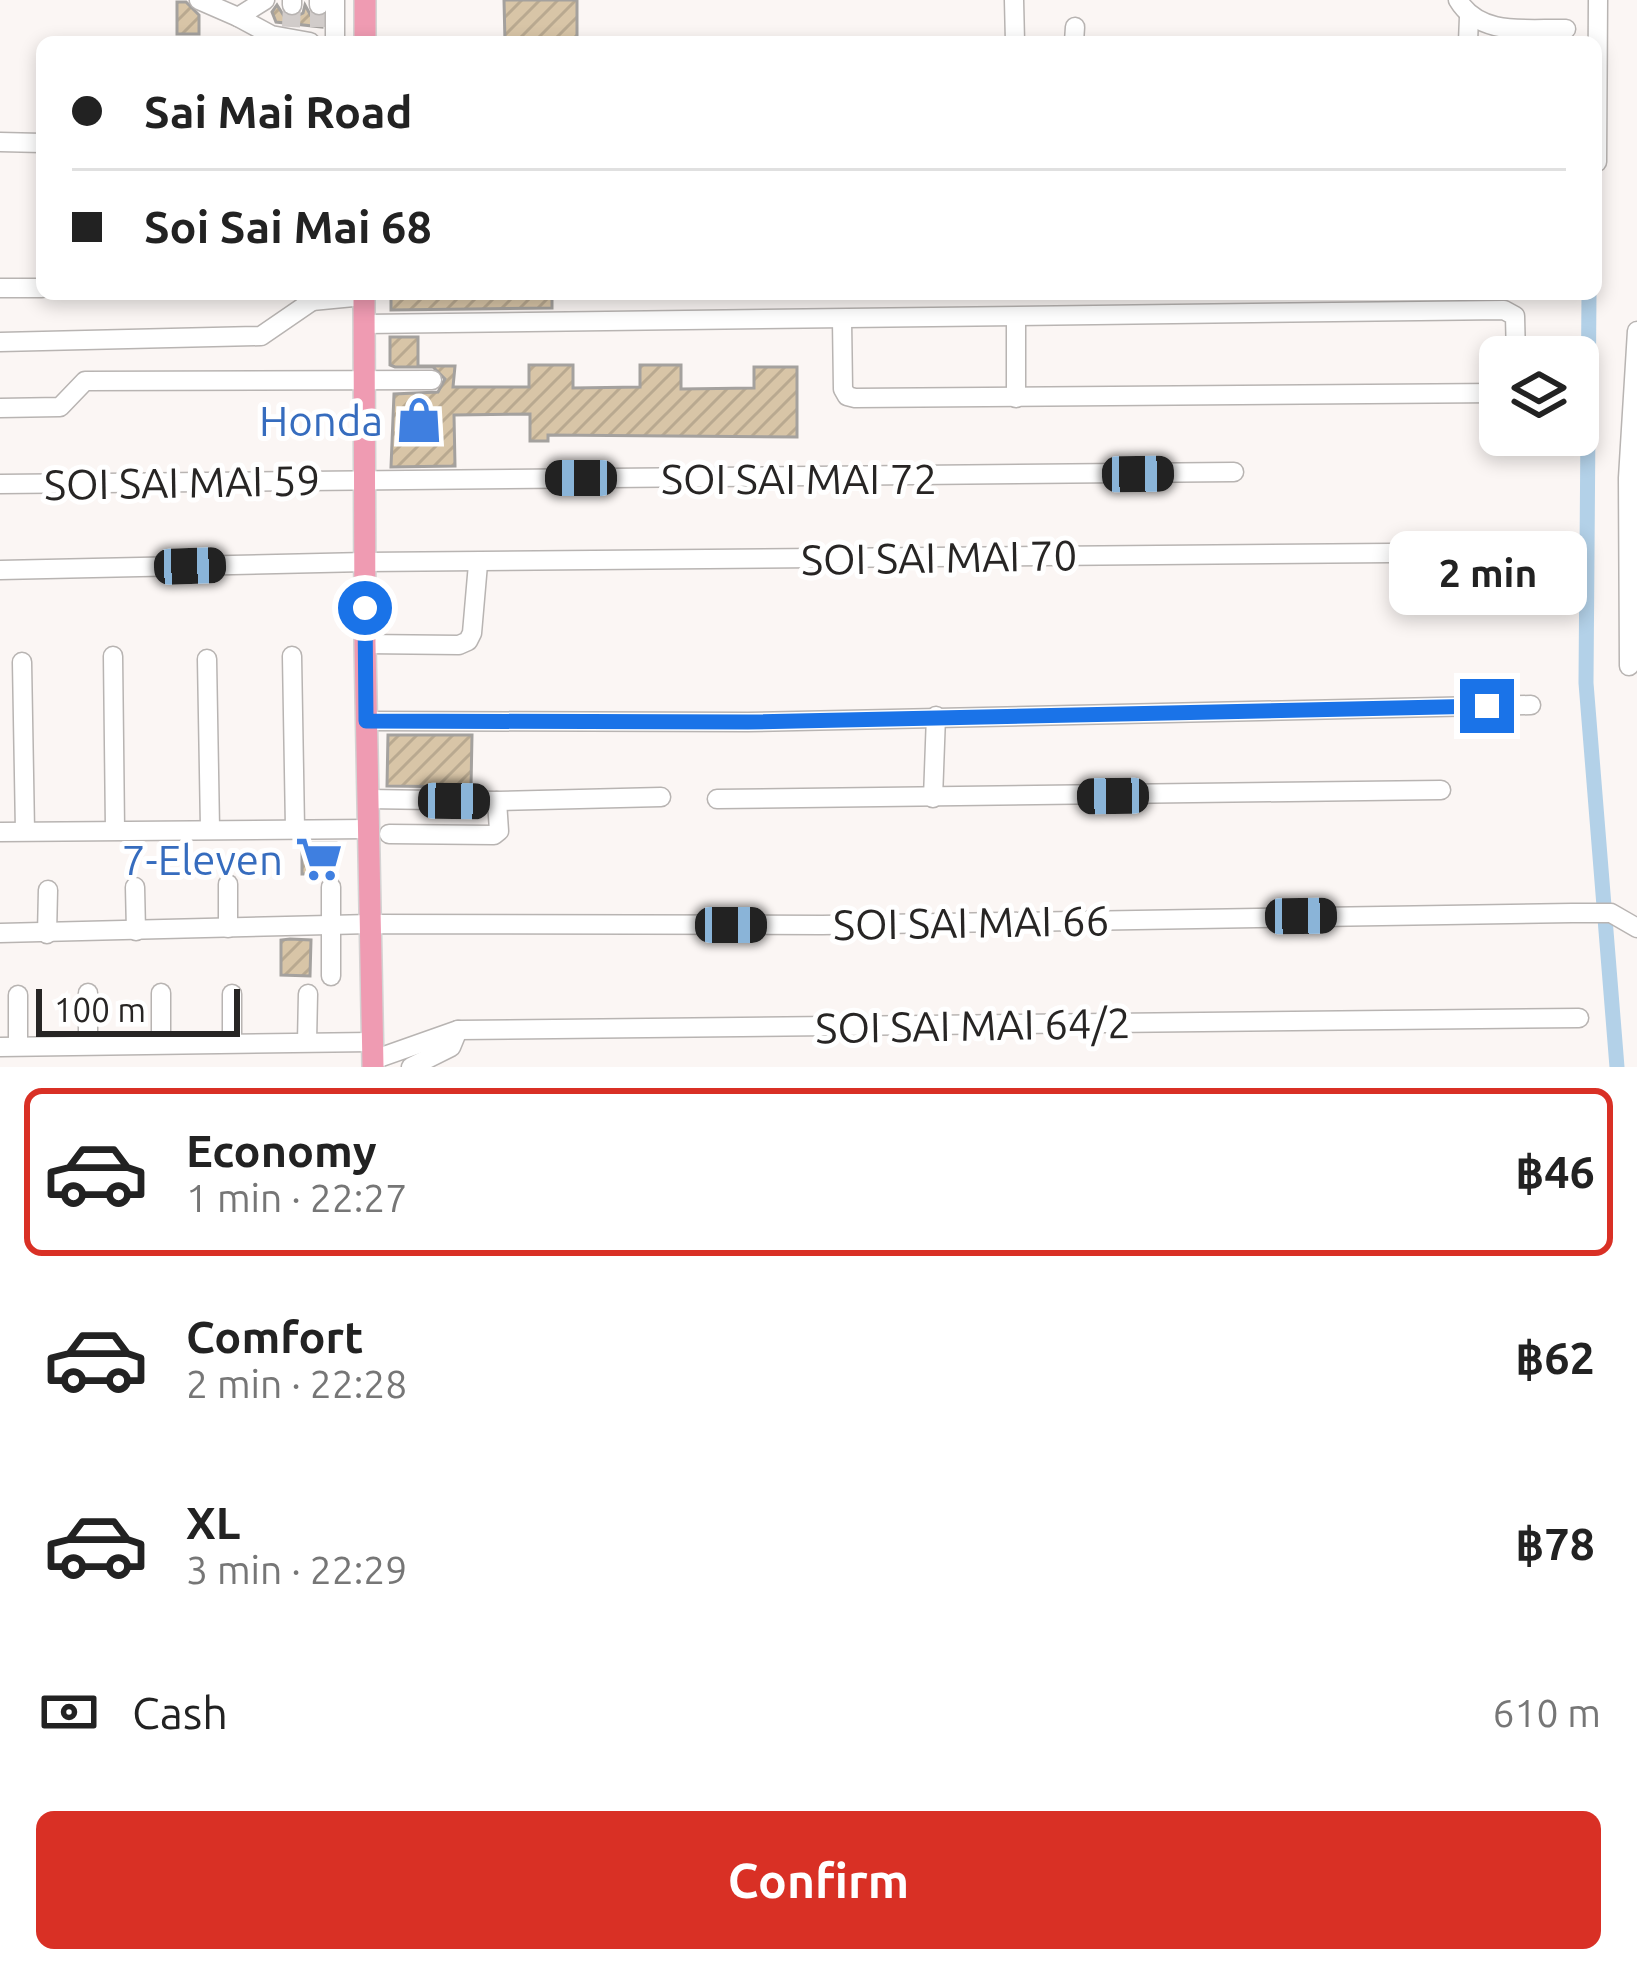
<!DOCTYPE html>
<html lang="en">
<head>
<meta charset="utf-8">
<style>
	:root { --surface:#fff; --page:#f2f2f2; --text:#222; --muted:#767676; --line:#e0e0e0; --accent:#d93025 }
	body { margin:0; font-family:Ubuntu,sans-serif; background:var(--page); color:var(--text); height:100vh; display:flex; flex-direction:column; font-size:45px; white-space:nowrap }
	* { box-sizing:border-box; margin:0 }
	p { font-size:39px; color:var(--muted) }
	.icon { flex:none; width:66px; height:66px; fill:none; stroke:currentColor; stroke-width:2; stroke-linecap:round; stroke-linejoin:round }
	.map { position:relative; height:1067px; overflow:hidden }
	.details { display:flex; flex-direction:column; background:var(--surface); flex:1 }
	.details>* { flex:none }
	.banner { position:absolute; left:36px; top:36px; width:1566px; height:264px; border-radius:18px; box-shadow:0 6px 18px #0003; display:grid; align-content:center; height:264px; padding:0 36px; background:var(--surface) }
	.buttons { position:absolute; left:1479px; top:336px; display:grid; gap:24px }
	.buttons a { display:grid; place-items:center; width:120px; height:120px; border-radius:18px; background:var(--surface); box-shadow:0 6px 18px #0003; font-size:60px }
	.scale { position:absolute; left:36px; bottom:30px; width:204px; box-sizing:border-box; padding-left:12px; border:6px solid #272524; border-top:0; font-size:33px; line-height:42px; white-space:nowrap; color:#272524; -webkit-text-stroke:9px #fff; paint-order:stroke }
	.end { position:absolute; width:54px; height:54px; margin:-27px; border:15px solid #1a73e8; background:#fff; box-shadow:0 0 0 6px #fff }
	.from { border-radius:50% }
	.bubble { position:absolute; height:84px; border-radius:18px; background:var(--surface); box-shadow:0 6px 18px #0003; font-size:39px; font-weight:700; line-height:84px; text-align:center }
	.car { position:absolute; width:36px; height:72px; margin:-36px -18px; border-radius:15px; box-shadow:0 0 9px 3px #0007; background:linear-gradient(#222 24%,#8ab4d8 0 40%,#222 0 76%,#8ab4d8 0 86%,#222 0) }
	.banner b { display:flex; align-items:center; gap:42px; height:114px; font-size:45px }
	.banner b+b { border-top:3px solid var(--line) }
	.banner i { width:30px; height:30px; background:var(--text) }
	ul { padding:21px 0 0; list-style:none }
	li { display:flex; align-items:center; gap:36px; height:168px; margin:0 24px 18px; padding:0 12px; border:6px solid transparent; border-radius:18px }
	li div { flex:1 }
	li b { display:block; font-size:45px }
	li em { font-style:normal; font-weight:700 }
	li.active { border-color:var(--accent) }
	li>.icon { width:108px; height:108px; stroke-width:1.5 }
	.pay { display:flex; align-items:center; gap:30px; height:132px; padding:0 36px; font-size:45px }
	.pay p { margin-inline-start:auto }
	.cta { display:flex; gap:24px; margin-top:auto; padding:24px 36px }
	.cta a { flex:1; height:138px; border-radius:18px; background:var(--accent); color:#fff; font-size:48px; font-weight:700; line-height:138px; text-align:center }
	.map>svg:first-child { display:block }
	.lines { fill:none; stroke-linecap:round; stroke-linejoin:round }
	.canal { stroke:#b3d1e8; stroke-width:15 }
	.building { fill:url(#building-hatch); stroke:#a4a19e; stroke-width:3 }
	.minor-tunnel { stroke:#d1ccca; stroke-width:18; stroke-dasharray:18 9; stroke-linecap:butt }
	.minor-casing { stroke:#b8b4b2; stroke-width:21 }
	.major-casing { stroke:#d4d3d3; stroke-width:24 }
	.minor { stroke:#fff; stroke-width:18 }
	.major { stroke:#ef9bb2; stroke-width:21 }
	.route { stroke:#1a73e8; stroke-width:15 }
	.labels { text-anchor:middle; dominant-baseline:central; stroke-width:10; stroke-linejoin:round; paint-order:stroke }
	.shop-label { font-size:42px; fill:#366cbe; stroke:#fff; text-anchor:end }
	.street-label { font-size:42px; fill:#272524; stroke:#fff }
</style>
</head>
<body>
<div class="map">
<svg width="1637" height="1067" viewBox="0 0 1637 1067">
	<defs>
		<pattern id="building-hatch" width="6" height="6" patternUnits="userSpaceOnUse" patternTransform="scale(3)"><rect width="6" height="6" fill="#d8c5a7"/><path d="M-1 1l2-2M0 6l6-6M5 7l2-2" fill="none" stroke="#b9a990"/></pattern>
	</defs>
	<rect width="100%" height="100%" fill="#fbf6f4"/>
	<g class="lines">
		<path class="canal" d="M1589,294L1586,683L1617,1067"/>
	</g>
	<g class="building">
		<path d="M504,0H577V42H505Z"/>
		<path d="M177,2H186L199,15V34H177Z"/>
		<path d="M277,5L284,16L293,18L303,13L305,5L311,16L322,18V27L276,22L272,12Z"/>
		<path d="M391,294H552V308L391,310Z"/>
		<path d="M390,337H418V366H455L453,387H529V365H573V388L640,387V365H681V389L754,388V367H797V437L548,435V441H530V414L454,415L455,466L391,467L394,394L438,392L445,379L433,367H395L390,365Z"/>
		<path d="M388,735H472L471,787L387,786Z"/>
		<path d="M302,843H336V875L308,879V874H302Z"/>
		<path d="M290,939L311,940L310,976L281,975V940Z"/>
	</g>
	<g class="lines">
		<g class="minor-tunnel">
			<path d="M291,27L292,5"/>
			<path d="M319,27V5"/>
		</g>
		<defs>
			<g id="minor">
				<path d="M199,0L238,17"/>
				<path d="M265,0L238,17L271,35L310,42"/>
				<path d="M292,0V5"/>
				<path d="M335,0V42"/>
				<path d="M1014,0L1015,42"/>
				<path d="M1458,0C1480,37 1528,28 1566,29"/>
				<path d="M319,5V0"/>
				<path d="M1074,42L1075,27"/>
				<path d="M1468,42L1469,17"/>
				<path d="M0,142L42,143"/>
				<path d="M1597,162L1598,0"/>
				<path d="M0,288H42"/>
				<path d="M305,296L312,301L364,296"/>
				<path d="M1016,318V398"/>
				<path d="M842,320L843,389L847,396L855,398L1500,393"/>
				<path d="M364,324L1504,310L1515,316L1516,357"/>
				<path d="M0,342L261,336L312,301"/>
				<path d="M0,408L60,407L85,381L432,380"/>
				<path d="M0,484L1234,472"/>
				<path d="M0,570L365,562L1512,552"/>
				<path d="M365,644L459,645L468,641L472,633L478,564"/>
				<path d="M113,656L115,829"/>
				<path d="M292,656L295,828"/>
				<path d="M207,659L210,828"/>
				<path d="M22,662L25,831"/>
				<path d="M1629,666L1628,478L1637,331"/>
				<path d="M366,721L748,722L1531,705"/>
				<path d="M933,798L936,716"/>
				<path d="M368,799L497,801L661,797"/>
				<path d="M717,799L1441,790"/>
				<path d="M0,832L369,829"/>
				<path d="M389,834L494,835L499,831L497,801"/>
				<path d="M135,887L136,931"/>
				<path d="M228,928V884"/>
				<path d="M0,933L371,924L822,925L1572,913H1611L1637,928"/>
				<path d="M47,934L48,890"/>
				<path d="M331,976V887"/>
				<path d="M161,993V1044"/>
				<path d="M232,994V1043"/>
				<path d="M18,995V1046"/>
				<path d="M307,1042L308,994"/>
				<path d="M88,1045V993"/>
				<path d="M0,1047L372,1042"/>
				<path d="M373,1060L458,1030L1579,1018"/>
				<path d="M411,1067L451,1047L458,1030"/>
			</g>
			<g id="major">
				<path d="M365,0V42"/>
				<path d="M364,294L365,644L373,1067"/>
			</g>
		</defs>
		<use href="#minor" class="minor-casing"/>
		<use href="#major" class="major-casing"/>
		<use href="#minor" class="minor"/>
		<use href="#major" class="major"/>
	</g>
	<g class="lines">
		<path class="route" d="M365,608L366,721L748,722L1487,706"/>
	</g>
	<defs>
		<symbol id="shop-bare" viewBox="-9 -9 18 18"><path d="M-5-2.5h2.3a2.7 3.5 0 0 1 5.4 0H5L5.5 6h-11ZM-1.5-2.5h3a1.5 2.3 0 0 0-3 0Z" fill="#3f7fe0" stroke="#fff" stroke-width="2.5" paint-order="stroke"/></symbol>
		<symbol id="supermarket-bare" viewBox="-9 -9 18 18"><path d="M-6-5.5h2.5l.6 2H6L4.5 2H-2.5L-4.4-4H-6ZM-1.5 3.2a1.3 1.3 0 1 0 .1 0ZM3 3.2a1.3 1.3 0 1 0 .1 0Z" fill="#3f7fe0" stroke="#fff" stroke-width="2.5" paint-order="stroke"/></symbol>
	</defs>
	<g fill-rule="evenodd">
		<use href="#shop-bare" x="386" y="387" width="66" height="66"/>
		<use href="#supermarket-bare" x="286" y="826" width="66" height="66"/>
	</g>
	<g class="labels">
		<g class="shop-label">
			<text x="383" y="420">Honda</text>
			<text x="283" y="859">7-Eleven</text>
		</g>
		<g class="street-label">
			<text x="799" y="478">SOI SAI MAI 72</text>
			<text transform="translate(182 482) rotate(-1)">SOI SAI MAI 59</text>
			<text transform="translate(939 557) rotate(-1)">SOI SAI MAI 70</text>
			<text transform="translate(971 922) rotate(-1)">SOI SAI MAI 66</text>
			<text transform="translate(973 1025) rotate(-1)">SOI SAI MAI 64/2</text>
		</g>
	</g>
</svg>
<div class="buttons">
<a><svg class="icon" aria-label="layers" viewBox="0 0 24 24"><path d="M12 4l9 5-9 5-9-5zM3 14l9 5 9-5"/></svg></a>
</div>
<div class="scale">100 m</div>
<i class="end from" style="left:365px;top:608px"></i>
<i class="end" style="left:1487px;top:706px"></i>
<div class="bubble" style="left:1389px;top:531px;width:198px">2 min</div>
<i class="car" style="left:1138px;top:474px;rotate:89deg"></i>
<i class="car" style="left:581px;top:478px;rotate:270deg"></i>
<i class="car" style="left:190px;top:566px;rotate:88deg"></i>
<i class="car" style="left:1113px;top:796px;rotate:269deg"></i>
<i class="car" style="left:454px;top:801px;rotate:91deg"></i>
<i class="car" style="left:1301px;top:916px;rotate:89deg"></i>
<i class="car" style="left:731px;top:925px;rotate:90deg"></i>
<div class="banner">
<b><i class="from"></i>Sai Mai Road</b>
<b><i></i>Soi Sai Mai 68</b>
</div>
</div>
<section class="details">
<ul>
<li class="active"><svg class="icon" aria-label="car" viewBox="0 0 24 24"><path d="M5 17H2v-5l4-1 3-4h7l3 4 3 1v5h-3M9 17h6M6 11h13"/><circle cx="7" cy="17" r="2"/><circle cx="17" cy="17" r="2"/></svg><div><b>Economy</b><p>1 min · 22:27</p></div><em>฿46</em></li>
<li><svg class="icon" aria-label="car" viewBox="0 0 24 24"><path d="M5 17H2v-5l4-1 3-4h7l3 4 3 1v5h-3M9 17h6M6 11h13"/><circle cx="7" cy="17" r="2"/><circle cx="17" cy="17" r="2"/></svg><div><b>Comfort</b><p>2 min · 22:28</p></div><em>฿62</em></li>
<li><svg class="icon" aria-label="car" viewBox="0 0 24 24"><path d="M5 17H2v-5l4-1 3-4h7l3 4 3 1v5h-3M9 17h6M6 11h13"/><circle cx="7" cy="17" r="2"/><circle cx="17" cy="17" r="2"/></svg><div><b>XL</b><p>3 min · 22:29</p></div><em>฿78</em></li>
</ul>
<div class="pay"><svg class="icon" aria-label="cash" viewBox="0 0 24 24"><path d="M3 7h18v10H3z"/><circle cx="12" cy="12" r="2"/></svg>Cash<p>610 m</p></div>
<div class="cta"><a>Confirm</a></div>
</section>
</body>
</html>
